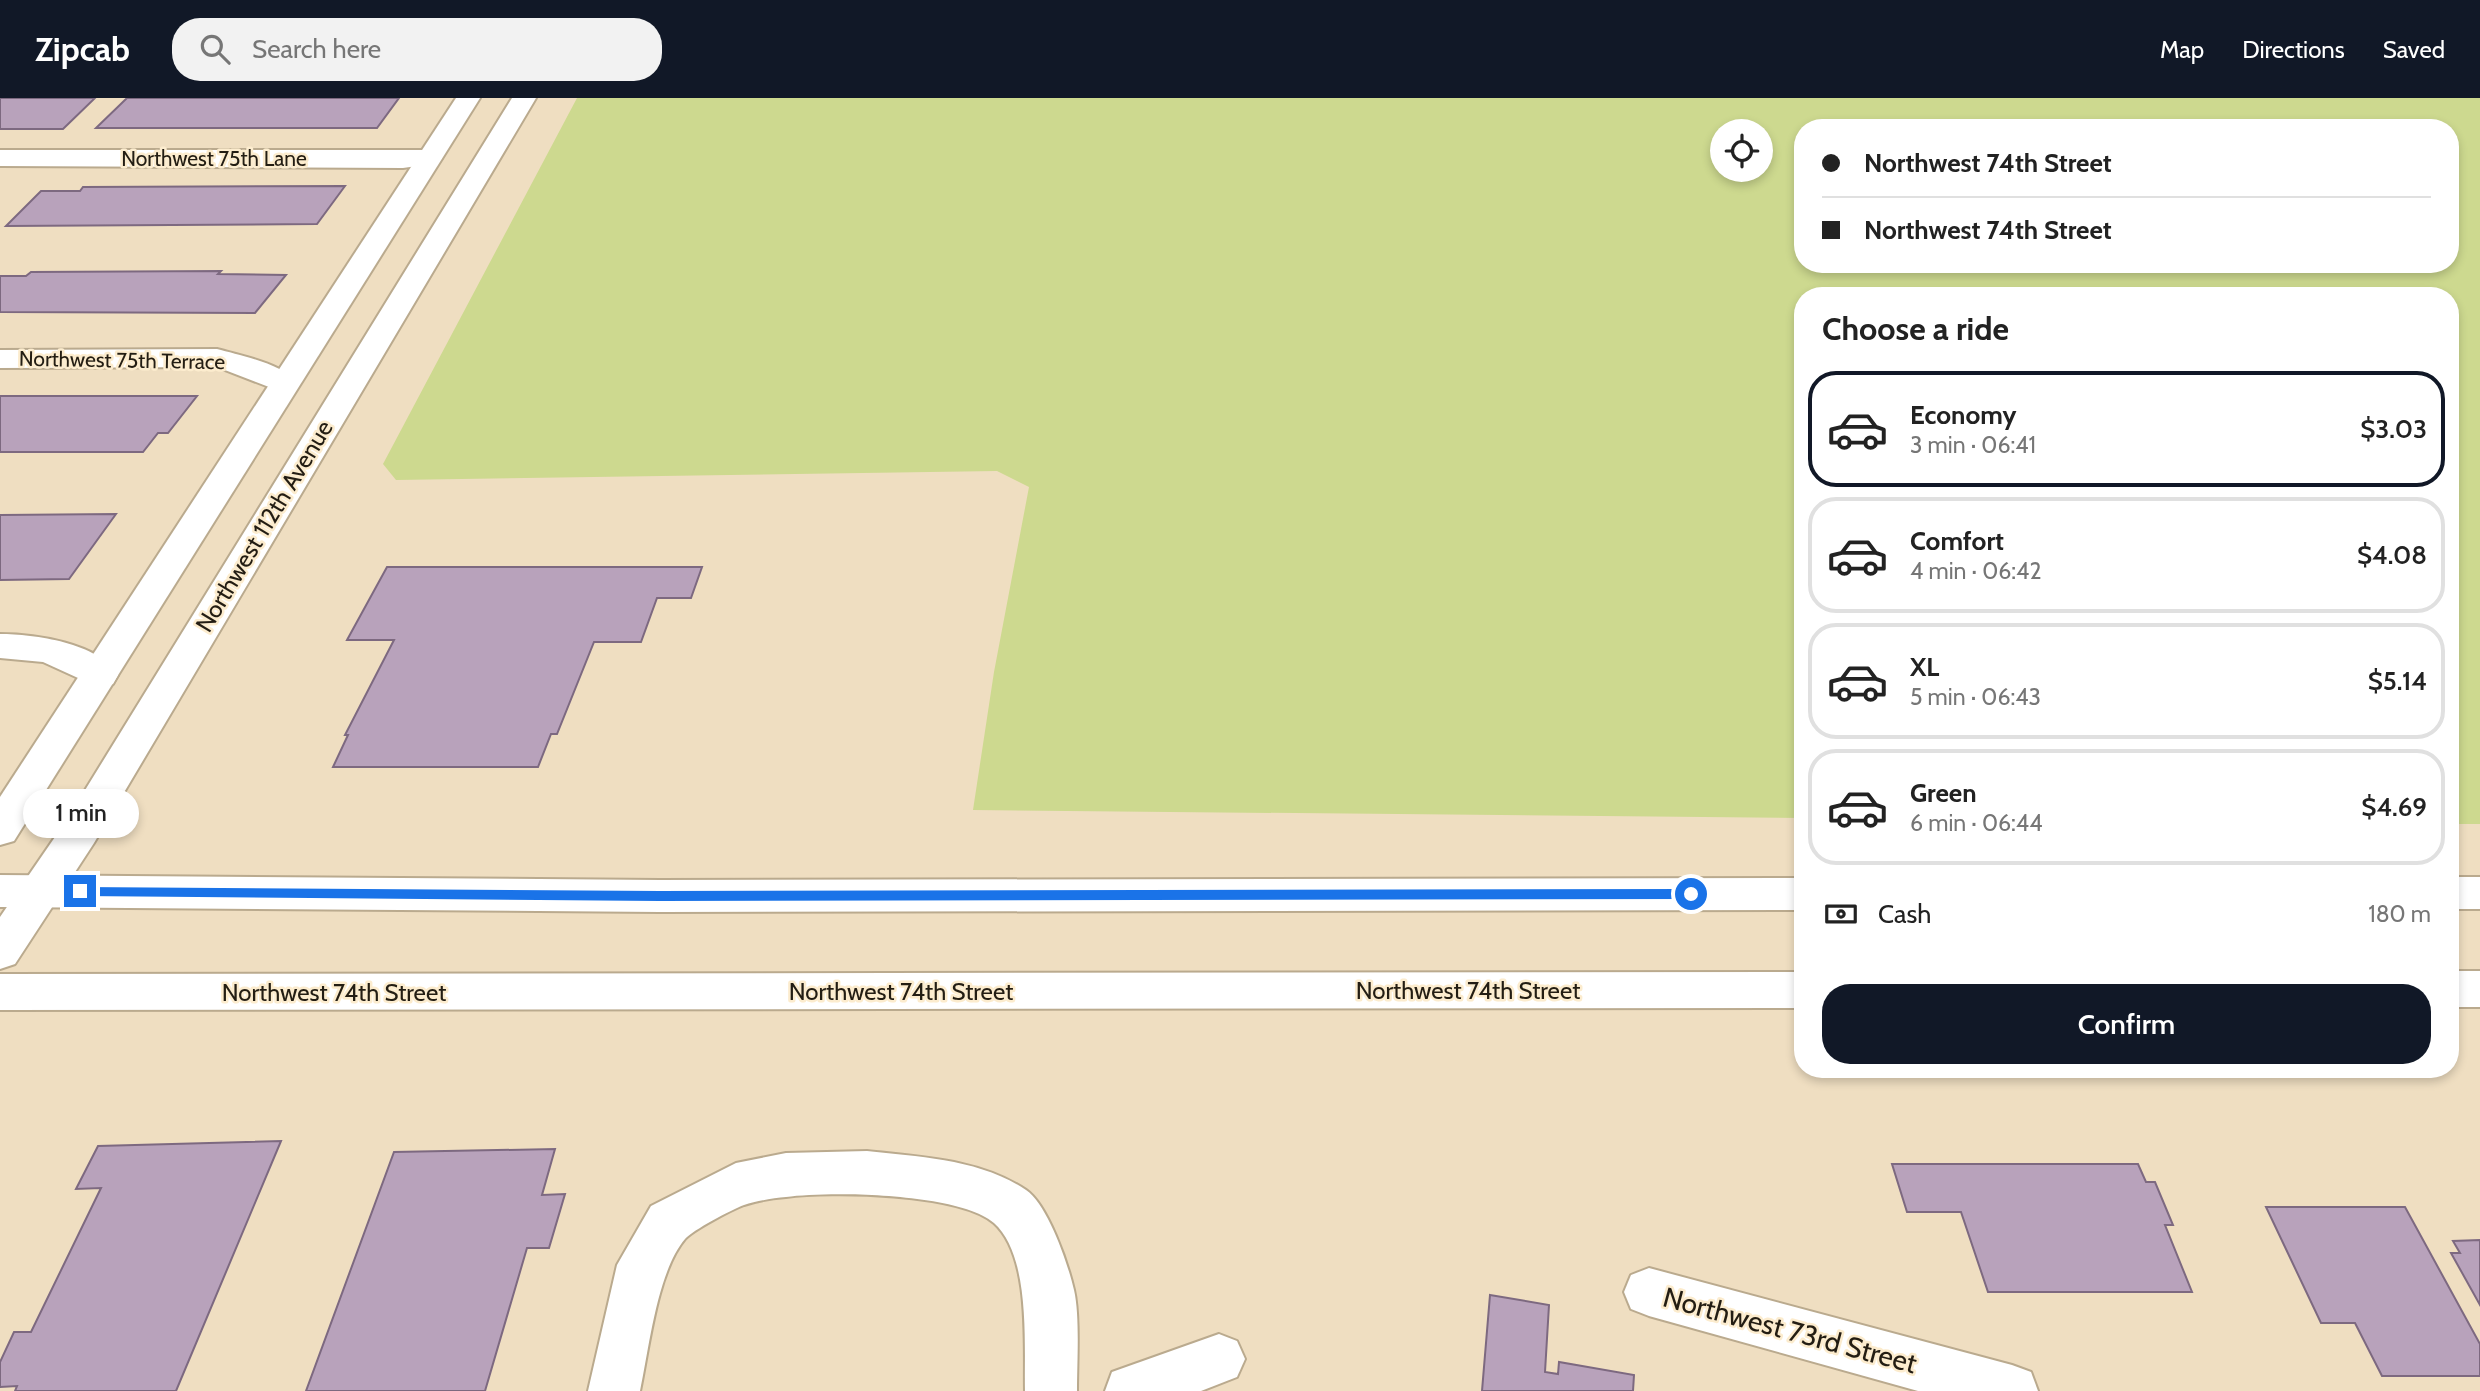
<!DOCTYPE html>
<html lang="en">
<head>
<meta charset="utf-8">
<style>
	:root { --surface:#fff; --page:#f2f2f2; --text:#222; --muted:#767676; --line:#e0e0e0; --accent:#111827 }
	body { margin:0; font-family:Cabin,sans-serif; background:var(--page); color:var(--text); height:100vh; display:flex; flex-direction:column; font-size:26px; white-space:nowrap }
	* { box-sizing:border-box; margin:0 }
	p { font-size:23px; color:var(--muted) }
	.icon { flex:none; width:38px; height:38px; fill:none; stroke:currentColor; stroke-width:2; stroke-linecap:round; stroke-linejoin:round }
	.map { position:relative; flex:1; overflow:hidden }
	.side { position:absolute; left:1794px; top:189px; width:665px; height:791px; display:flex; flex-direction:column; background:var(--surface); border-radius:28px; box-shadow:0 4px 10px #0003 }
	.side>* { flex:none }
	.guide { position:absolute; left:1794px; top:21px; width:665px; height:154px; border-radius:28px; box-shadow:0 4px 10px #0003; display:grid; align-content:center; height:154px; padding:0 28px; background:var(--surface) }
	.fabs { position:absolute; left:1710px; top:21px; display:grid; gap:14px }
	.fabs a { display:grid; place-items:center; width:63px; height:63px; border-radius:50%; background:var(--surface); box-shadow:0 4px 10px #0003; font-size:35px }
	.end { position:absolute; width:32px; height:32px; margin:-16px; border:9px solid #1a73e8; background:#fff; box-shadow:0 0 0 4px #fff }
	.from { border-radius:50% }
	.bubble { position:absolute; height:49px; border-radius:24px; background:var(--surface); box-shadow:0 4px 10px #0003; font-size:23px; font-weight:600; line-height:49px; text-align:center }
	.guide b { display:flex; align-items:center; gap:24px; height:66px; font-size:26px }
	.guide b+b { border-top:2px solid var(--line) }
	.guide i { width:18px; height:18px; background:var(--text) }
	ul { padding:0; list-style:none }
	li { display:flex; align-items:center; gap:21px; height:116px; margin:0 14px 10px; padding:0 14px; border:4px solid var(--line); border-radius:28px }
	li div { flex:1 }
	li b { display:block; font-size:26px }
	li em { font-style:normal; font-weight:600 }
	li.on { border-color:var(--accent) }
	li>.icon { width:63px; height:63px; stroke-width:1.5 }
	h2 { padding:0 28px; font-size:32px; line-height:84px }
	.pay { display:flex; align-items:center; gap:18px; height:77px; padding:0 28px; font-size:26px }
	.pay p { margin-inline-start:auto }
	.primary-button { display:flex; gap:14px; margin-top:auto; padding:14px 28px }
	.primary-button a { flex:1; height:80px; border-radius:28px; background:var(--accent); color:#fff; font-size:28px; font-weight:600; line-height:80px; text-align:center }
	header { display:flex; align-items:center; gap:42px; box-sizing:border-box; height:98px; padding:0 35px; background:var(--accent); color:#fff }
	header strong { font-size:33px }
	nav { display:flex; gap:38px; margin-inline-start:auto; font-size:24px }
	.search { width:490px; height:63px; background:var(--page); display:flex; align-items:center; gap:18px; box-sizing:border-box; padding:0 24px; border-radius:28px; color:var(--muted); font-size:26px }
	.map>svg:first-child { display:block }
	.green { fill:#cdd98f; fill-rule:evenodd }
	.building { fill:#b8a2bb; stroke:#7d6980; stroke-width:2 }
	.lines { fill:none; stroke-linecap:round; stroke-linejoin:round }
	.minor-casing { stroke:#baaa8e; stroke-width:4 }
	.tertiary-casing { stroke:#baaa8e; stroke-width:4 }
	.primary-casing { stroke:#baaa8e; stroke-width:4 }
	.minor { fill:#fff; fill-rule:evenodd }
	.tertiary { fill:#fff; fill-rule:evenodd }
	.primary { fill:#fff; fill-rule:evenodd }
	.route { fill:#1a73e8 }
	.labels { text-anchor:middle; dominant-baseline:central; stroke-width:5; stroke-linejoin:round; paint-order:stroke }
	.far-street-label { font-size:21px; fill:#231d13; stroke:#fcecce }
	.street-label { font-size:24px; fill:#231d13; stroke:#fcecce }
	.near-street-label { font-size:28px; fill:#231d13; stroke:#fcecce }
</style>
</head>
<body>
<header>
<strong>Zipcab</strong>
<div class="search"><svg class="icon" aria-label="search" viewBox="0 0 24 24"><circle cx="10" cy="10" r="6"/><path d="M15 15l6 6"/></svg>Search here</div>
<nav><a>Map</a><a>Directions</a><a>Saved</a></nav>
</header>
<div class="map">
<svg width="2480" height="1293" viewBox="0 0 2480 1293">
	<rect width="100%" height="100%" fill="#efdec1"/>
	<path class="green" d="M577,0H2480V726H2450V198H1802V720L973,712L994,574L1029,389L997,373L396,382L383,366ZM1802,30H2450V166H1802ZM1722,33H1760V72H1722Z"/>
	<g class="building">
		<path d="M0,0H95L63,31H0Z"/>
		<path d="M127,0H399L377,30H96Z"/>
		<path d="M345,88L317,126L6,128L41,93H80L83,89Z"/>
		<path d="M221,173L218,176L286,177L255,215L0,214V178H26L31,174Z"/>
		<path d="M0,298H197L168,335H158L143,354H0Z"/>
		<path d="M116,416L69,481L0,482V417Z"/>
		<path d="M387,469H702L691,500H657L641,544H594L557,636H551L538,669H333L348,637H345L394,542H347Z"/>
		<path d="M281,1043L176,1293H15L17,1288L0,1289V1264L14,1234H31L101,1090L76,1091L98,1048Z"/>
		<path d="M555,1051L542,1097L565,1096L549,1150H527L485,1293H306L394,1054Z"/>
		<path d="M1892,1066H2138L2146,1084H2155L2173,1127H2165L2192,1194H1988L1961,1114H1907Z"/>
		<path d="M2266,1109H2405L2480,1246V1278H2382L2355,1225H2321Z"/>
		<path d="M2480,1142V1207L2451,1155H2460L2453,1143Z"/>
		<path d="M1490,1197L1549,1207L1545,1274L1558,1276L1559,1264L1634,1277L1633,1293H1482Z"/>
	</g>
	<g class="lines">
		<defs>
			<g id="minor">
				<path d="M0,52H429L438,55L442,60L438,65L403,70L0,68Z"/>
				<path d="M217,251C239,257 284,266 297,285L293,291L282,294L217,269L0,270V252Z"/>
				<path d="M0,536C34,536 99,545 118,577L113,586L100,590L43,564L0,560Z"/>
				<path d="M867,1053C920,1059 980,1061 1026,1092C1048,1107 1068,1166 1074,1192C1080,1218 1077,1265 1077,1293H1025C1024,1247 1031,1158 994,1125C959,1095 831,1093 786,1099C773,1100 756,1103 744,1107C731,1112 693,1132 685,1141C657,1174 649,1251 640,1293H588L617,1167L651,1108L736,1065L786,1055Z"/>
				<path d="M1649,1170L2012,1267L2031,1274L2038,1293H1918L1649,1218L1631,1211L1624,1194L1631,1177Z"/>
				<path d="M1219,1236L1237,1243L1245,1261L1237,1279L1201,1293H1105L1112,1274Z"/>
			</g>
			<g id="tertiary">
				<path d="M456,0H480L14,743L0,747V699Z"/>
				<path d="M512,0H536L94,745L15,866L0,871V819L66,723Z"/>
			</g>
			<g id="primary">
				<path d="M0,777L660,782L1802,780V812L660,814L0,809Z"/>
				<rect x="2450" y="779" width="30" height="32"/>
				<rect x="2450" y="873" width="30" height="36"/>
				<path d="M1802,874V910L0,912V876Z"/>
			</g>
		</defs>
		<use href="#minor" class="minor-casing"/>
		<use href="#tertiary" class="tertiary-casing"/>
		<use href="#primary" class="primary-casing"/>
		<use href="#minor" class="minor"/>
		<use href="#tertiary" class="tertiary"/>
		<use href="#primary" class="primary"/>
	</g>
	<path class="route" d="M80,789L660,793L1691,791L1697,796L1691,801L660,803L80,798L74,793Z"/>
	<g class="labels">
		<g class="far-street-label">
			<text x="214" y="60">Northwest 75th Lane</text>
			<text transform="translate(122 262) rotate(1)">Northwest 75th Terrace</text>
		</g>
		<g class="street-label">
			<text transform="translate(264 428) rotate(-59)">Northwest 112th Avenue</text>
			<text x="1468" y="892">Northwest 74th Street</text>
			<text x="901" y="893">Northwest 74th Street</text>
			<text x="334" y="894">Northwest 74th Street</text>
		</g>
		<g class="near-street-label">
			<text transform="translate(1790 1232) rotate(15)">Northwest 73rd Street</text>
		</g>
	</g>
</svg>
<div class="fabs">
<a><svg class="icon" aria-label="locate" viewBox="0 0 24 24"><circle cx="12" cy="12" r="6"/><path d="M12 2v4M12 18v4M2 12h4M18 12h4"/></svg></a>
</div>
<i class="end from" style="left:1691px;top:796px"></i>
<i class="end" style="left:80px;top:793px"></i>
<div class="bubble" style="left:23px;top:691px;width:116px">1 min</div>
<div class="guide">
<b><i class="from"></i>Northwest 74th Street</b>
<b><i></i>Northwest 74th Street</b>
</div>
<section class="side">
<h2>Choose a ride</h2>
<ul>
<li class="on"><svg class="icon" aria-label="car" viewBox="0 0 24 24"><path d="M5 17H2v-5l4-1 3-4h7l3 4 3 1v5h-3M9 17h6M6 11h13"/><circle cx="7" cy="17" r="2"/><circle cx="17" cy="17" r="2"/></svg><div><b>Economy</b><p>3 min · 06:41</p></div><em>$3.03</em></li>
<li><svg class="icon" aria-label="car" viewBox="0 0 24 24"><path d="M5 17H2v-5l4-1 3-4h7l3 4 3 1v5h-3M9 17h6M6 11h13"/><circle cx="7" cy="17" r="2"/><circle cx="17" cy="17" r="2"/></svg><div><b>Comfort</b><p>4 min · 06:42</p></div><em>$4.08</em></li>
<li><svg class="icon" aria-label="car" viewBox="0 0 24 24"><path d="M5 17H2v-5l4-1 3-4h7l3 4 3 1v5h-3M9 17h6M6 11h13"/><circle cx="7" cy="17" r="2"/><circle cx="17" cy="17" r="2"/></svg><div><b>XL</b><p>5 min · 06:43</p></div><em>$5.14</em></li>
<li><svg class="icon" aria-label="car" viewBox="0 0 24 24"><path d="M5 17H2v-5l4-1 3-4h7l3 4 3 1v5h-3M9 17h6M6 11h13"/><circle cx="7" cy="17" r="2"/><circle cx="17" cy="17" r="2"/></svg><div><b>Green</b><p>6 min · 06:44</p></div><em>$4.69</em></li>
</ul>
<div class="pay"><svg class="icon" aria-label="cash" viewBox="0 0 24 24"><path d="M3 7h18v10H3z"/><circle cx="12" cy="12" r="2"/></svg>Cash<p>180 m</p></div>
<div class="primary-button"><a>Confirm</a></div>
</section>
</div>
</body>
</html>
